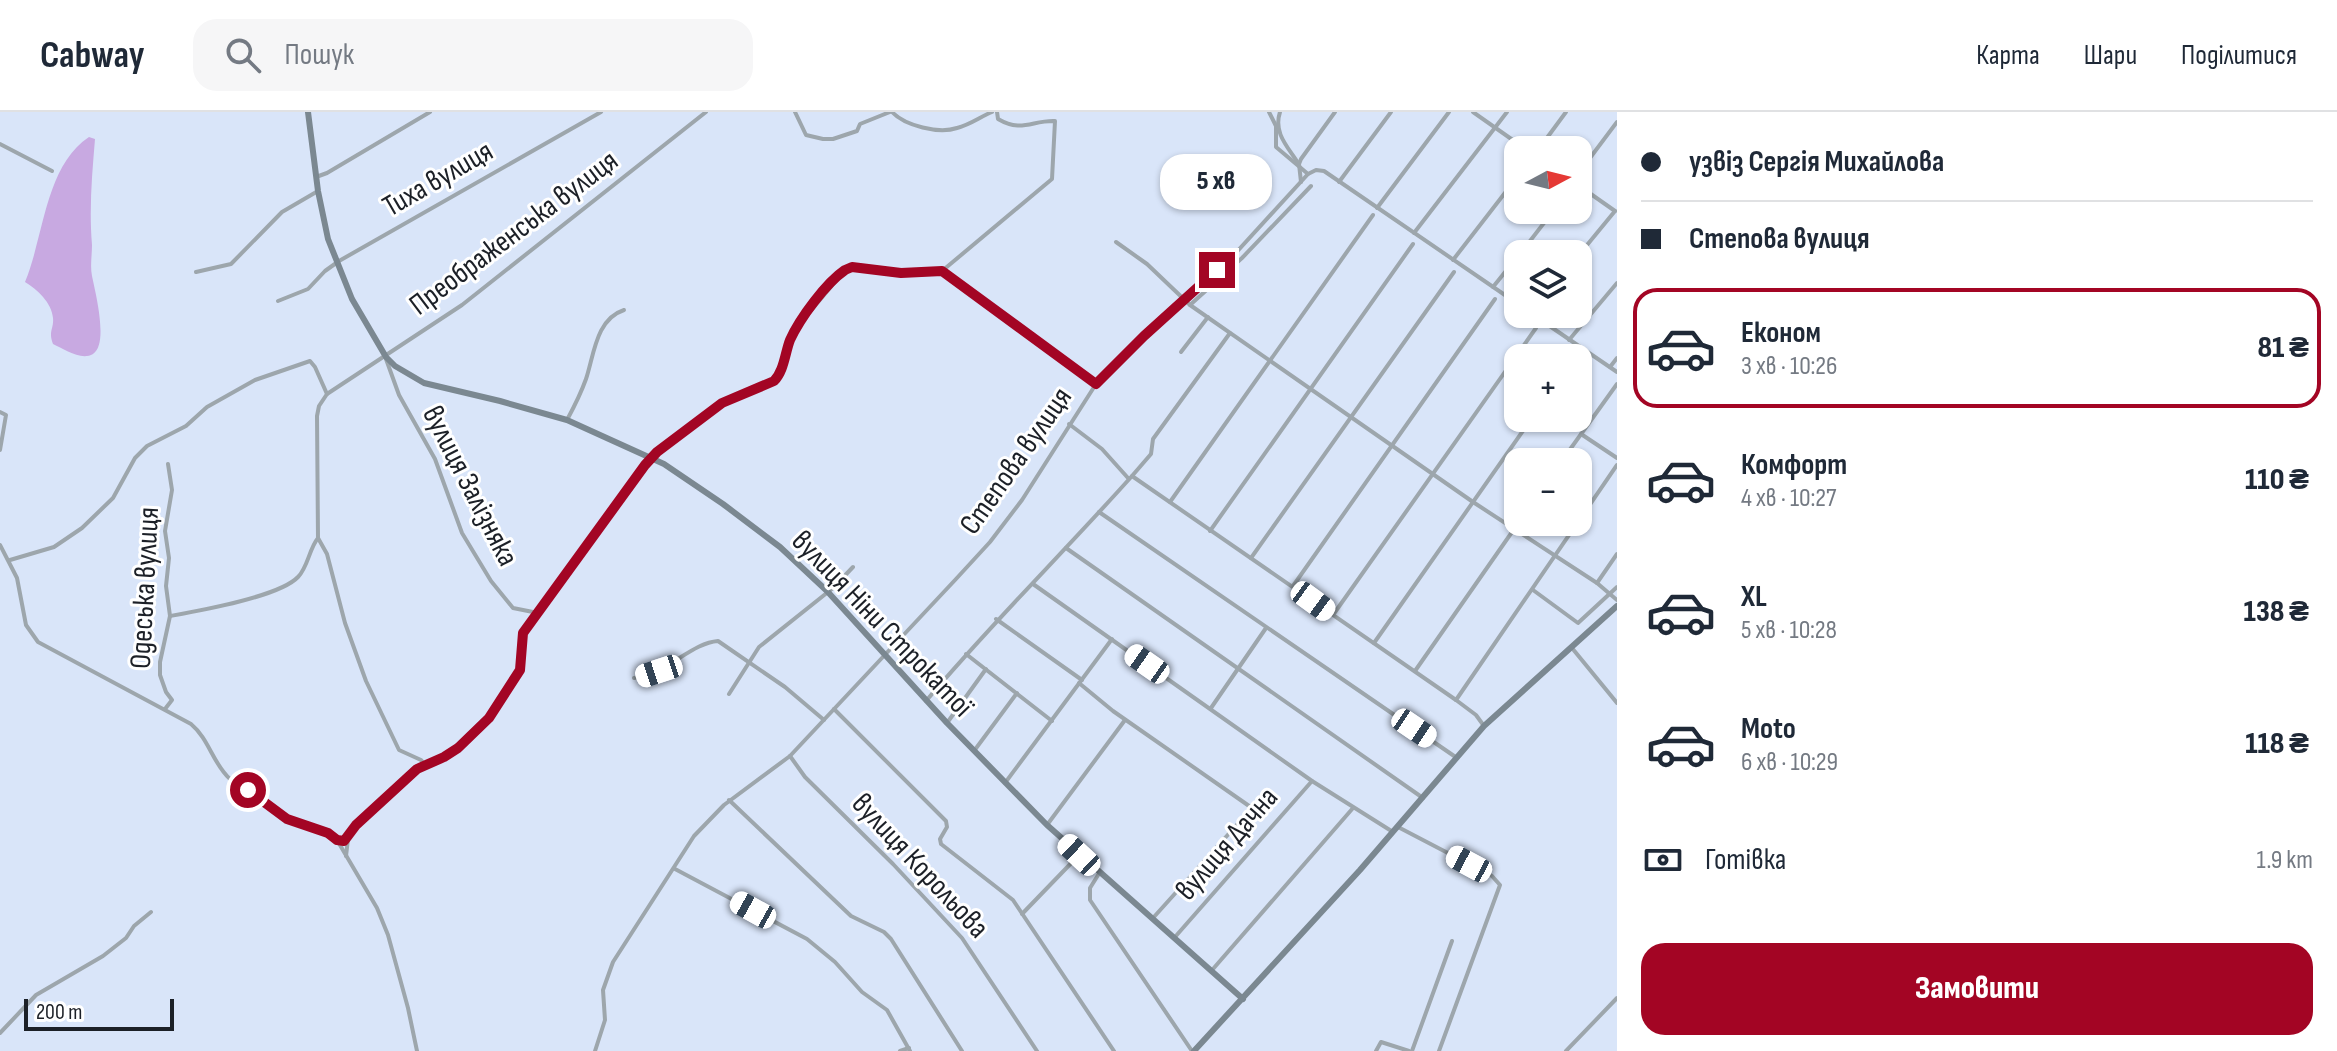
<!DOCTYPE html>
<html lang="uk">
<head>
<meta charset="utf-8">
<style>
	:root { --surface:#fff; --page:#f6f6f7; --text:#1f2937; --muted:#747a83; --line:#e0e1e3; --accent:#a30524 }
	body { margin:0; font-family:"Sofia Sans Condensed",sans-serif; background:var(--page); color:var(--text); height:100vh; display:flex; flex-direction:column; font-size:30px; white-space:nowrap }
	* { box-sizing:border-box; margin:0 }
	p { font-size:26px; color:var(--muted) }
	.icon { flex:none; width:44px; height:44px; fill:none; stroke:currentColor; stroke-width:2; stroke-linecap:round; stroke-linejoin:round }
	.map { position:relative; flex:1; overflow:hidden }
	.drawer { display:flex; flex-direction:column; background:var(--surface); width:720px }
	.drawer>* { flex:none }
	.banner { display:grid; align-content:center; height:176px; padding:0 24px; background:var(--surface) }
	.needle { width:52px; rotate:83deg }
	.tools { position:absolute; left:1504px; top:24px; display:grid; gap:16px }
	.tools a { display:grid; place-items:center; width:88px; height:88px; border-radius:16px; background:var(--surface); box-shadow:0 2px 6px #0004; font-size:40px }
	.scale { position:absolute; left:24px; bottom:20px; width:150px; box-sizing:border-box; padding-left:8px; border:4px solid #1c2027; border-top:0; font-size:22px; line-height:28px; white-space:nowrap; color:#1c2027; -webkit-text-stroke:6px #fff; paint-order:stroke }
	.end { position:absolute; width:36px; height:36px; margin:-18px; border:10px solid #a30524; background:#fff; box-shadow:0 0 0 4px #fff }
	.from { border-radius:50% }
	.bubble { position:absolute; height:56px; border-radius:24px; background:var(--surface); box-shadow:0 2px 6px #0004; font-size:26px; font-weight:800; line-height:56px; text-align:center }
	.car { position:absolute; width:24px; height:48px; margin:-24px -12px; border-radius:10px; box-shadow:0 0 6px 2px #0007; background:linear-gradient(#fff 24%,#345 0 40%,#fff 0 76%,#345 0 86%,#fff 0) }
	.banner b { display:flex; align-items:center; gap:28px; height:76px; font-size:30px }
	.banner b+b { border-top:2px solid var(--line) }
	.banner i { width:20px; height:20px; background:var(--text) }
	ul { padding:0; list-style:none }
	li { display:flex; align-items:center; gap:24px; height:120px; margin:0 16px 12px; padding:0 8px; border:4px solid transparent; border-radius:24px }
	li div { flex:1 }
	li b { display:block; font-size:30px }
	li em { font-style:normal; font-weight:800 }
	li.on { border-color:var(--accent) }
	li>.icon { width:72px; height:72px; stroke-width:1.5 }
	.pay { display:flex; align-items:center; gap:20px; height:88px; padding:0 24px; font-size:30px }
	.pay p { margin-inline-start:auto }
	.action { display:flex; gap:16px; margin-top:auto; padding:16px 24px }
	.action a { flex:1; height:92px; border-radius:24px; background:var(--accent); color:#fff; font-size:32px; font-weight:800; line-height:92px; text-align:center }
	header { display:flex; align-items:center; gap:48px; box-sizing:border-box; height:112px; padding:0 40px; background:var(--surface); border-bottom:2px solid var(--line) }
	header strong { font-size:38px }
	nav { display:flex; gap:44px; margin-inline-start:auto; font-size:28px }
	.search { width:560px; height:72px; background:var(--page); display:flex; align-items:center; gap:20px; box-sizing:border-box; padding:0 28px; border-radius:24px; color:var(--muted); font-size:30px }
	main { display:flex; flex:1; min-height:0 }
	.map>svg:first-child { display:block }
	.green { fill:#c8a9e1 }
	.lines { fill:none; stroke-linecap:round; stroke-linejoin:round }
	.street { stroke:#9da6ac; stroke-width:4 }
	.secondary { stroke:#7b8891; stroke-width:6 }
	.route { stroke:#a30524; stroke-width:10 }
	.labels { text-anchor:middle; dominant-baseline:central; stroke-width:6; stroke-linejoin:round; paint-order:stroke }
	.street-label { font-size:30px; fill:#1c2027; stroke:#fff }
</style>
</head>
<body>
<header>
<strong>Cabway</strong>
<div class="search"><svg class="icon" aria-label="search" viewBox="0 0 24 24"><circle cx="10" cy="10" r="6"/><path d="M15 15l6 6"/></svg>Пошук</div>
<nav><a>Карта</a><a>Шари</a><a>Поділитися</a></nav>
</header>
<main>
<div class="map">
<svg width="1617" height="939" viewBox="0 0 1617 939">
	<rect width="100%" height="100%" fill="#d9e5f9"/>
	<path class="green" d="M89,25L95,27C92,63 89,97 92,133C92,143 90,154 92,164C95,179 109,232 93,242C81,249 64,237 53,232C48,219 54,217 53,206C52,191 37,177 25,170C44,125 45,54 89,25Z"/>
	<g class="lines">
		<g class="street">
			<path d="M795,0L806,23L823,27H833L857,19L860,12L890,0"/>
			<path d="M892,0C905,14 939,22 957,16C970,13 980,5 992,0"/>
			<path d="M1269,0L1276,14V35L1308,62L1316,58L1324,59L1518,192"/>
			<path d="M1280,0C1273,21 1288,35 1298,51"/>
			<path d="M1473,0L1527,38"/>
			<path d="M0,32L52,59"/>
			<path d="M1538,38L1566,0"/>
			<path d="M1578,62L1617,10"/>
			<path d="M316,65L327,61L430,0"/>
			<path d="M1301,70L1299,52L1301,47L1335,0"/>
			<path d="M1339,70L1391,0"/>
			<path d="M1578,73L1615,99"/>
			<path d="M1377,96L1449,0"/>
			<path d="M1414,121L1507,0"/>
			<path d="M1116,130L1147,152L1190,193L1473,390L1597,471L1617,488"/>
			<path d="M1520,142L1554,98"/>
			<path d="M1578,144L1615,99"/>
			<path d="M1453,148L1518,64"/>
			<path d="M942,159L1096,272"/>
			<path d="M196,160L231,152L282,100L318,79"/>
			<path d="M1493,175L1518,144"/>
			<path d="M278,189L308,177L325,159L339,149L601,0"/>
			<path d="M1190,193L1242,146L1311,74"/>
			<path d="M1532,202L1617,260"/>
			<path d="M1569,228L1617,171"/>
			<path d="M1181,240L1208,205"/>
			<path d="M1575,246L1577,243"/>
			<path d="M386,247L399,283L435,347L462,421L491,469L513,496L538,501"/>
			<path d="M1610,255L1617,246"/>
			<path d="M0,300L6,303L0,338"/>
			<path d="M567,308C574,295 581,281 586,267C594,243 596,207 624,198"/>
			<path d="M1069,312L1102,337L1128,366"/>
			<path d="M1581,322L1617,346"/>
			<path d="M1561,350L1617,272"/>
			<path d="M1132,364L1151,342L1153,327L1230,221"/>
			<path d="M1170,390L1373,103"/>
			<path d="M1099,400L1457,646"/>
			<path d="M1210,419L1413,132"/>
			<path d="M0,433L17,466L26,513L38,530L191,612C209,627 213,652 230,667C248,682 271,699 292,709C307,716 323,717 337,728L377,796L388,823L408,896L417,939"/>
			<path d="M1066,436L1423,686"/>
			<path d="M1251,446L1454,160"/>
			<path d="M10,448L54,435L82,416L113,386L135,346L147,334L186,314L207,295L255,268L310,249L315,255L327,282"/>
			<path d="M1597,471L1617,442"/>
			<path d="M1033,472L1312,669L1393,720"/>
			<path d="M1293,474L1495,187"/>
			<path d="M1533,478L1578,511L1617,475"/>
			<path d="M1333,503L1536,216"/>
			<path d="M170,504C198,499 279,485 298,465C308,455 309,437 318,426"/>
			<path d="M996,507L1082,568"/>
			<path d="M1374,531L1532,306"/>
			<path d="M1572,536L1617,591"/>
			<path d="M966,542L1052,609"/>
			<path d="M1415,559L1519,410"/>
			<path d="M634,566C667,562 691,531 718,529L785,575L824,608"/>
			<path d="M1079,571L1113,599L1252,696L1153,806"/>
			<path d="M729,582L759,535L833,476L853,455"/>
			<path d="M1456,588L1617,353"/>
			<path d="M926,589C992,511 1064,440 1132,364L1456,588L1476,603L1484,614"/>
			<path d="M1211,596L1266,516"/>
			<path d="M165,597L172,588L166,580L160,563V550L170,504L166,474L169,446L165,419L172,378L168,352"/>
			<path d="M834,597L946,709L947,715L940,727L941,732L1013,788L1114,939"/>
			<path d="M947,611L986,557"/>
			<path d="M974,639L1017,581"/>
			<path d="M790,644L805,665L893,752L962,826L1037,939"/>
			<path d="M424,652L421,648L399,638L366,569L345,511L327,442L318,426L317,304L319,294L327,282L462,193L706,0"/>
			<path d="M1005,671L1112,527"/>
			<path d="M729,688L851,804L884,820L891,827L962,939"/>
			<path d="M1047,713L1125,608"/>
			<path d="M1398,715L1492,764L1500,773L1439,939"/>
			<path d="M346,744L348,727L356,713L417,657L458,636L489,606L520,558L523,521L573,450L651,346L722,291L756,278L779,264L790,227L798,214L845,158L852,155L917,162L942,159L1052,67L1055,9C1032,8 1022,21 998,7L997,0"/>
			<path d="M675,757L807,827L835,850L862,880L887,898L910,939"/>
			<path d="M1100,760L1090,776V788L1192,939"/>
			<path d="M1022,802L1079,743"/>
			<path d="M1175,825L1312,669"/>
			<path d="M1213,857L1353,696"/>
			<path d="M0,921L36,883L103,844L126,826L134,814L151,800"/>
			<path d="M595,939L605,908L603,878L613,850L694,724L724,693L790,644L956,467L990,430L1022,388L1096,272L1144,224L1232,145L1308,62"/>
			<path d="M900,939L909,936"/>
			<path d="M1376,939L1381,930L1409,939"/>
			<path d="M1412,939L1452,829"/>
			<path d="M1566,939L1617,886"/>
		</g>
		<g class="secondary">
			<path d="M308,0L318,79L328,127L352,187L386,245L395,254L424,271L500,289L567,308L664,352L723,392L780,435L827,479L947,611L1047,713L1243,887"/>
			<path d="M1194,939L1360,758L1484,614L1617,494"/>
		</g>
	</g>
	<g class="lines">
		<path class="route" d="M248,678L287,707L328,721L337,728L344,729L356,713L417,657L444,645L458,636L489,606L520,558L523,521L645,353L657,340L722,291L774,269C784,259 785,241 790,228C800,206 826,171 845,158L852,155L901,161L942,159L1096,272L1144,224L1217,158"/>
	</g>
	<g class="labels">
		<g class="street-label">
			<text transform="translate(438 67) rotate(-30)">Тиха вулиця</text>
			<text transform="translate(514 121) rotate(-37)">Преображенська вулиця</text>
			<text transform="translate(1016 349) rotate(-55)">Степова вулиця</text>
			<text transform="translate(470 374) rotate(63)">вулиця Залізняка</text>
			<text transform="translate(145 476) rotate(-87)">Одеська вулиця</text>
			<text transform="translate(882 512) rotate(46)">вулиця Ніни Строкатої</text>
			<text transform="translate(1227 732) rotate(-49)">вулиця Дачна</text>
			<text transform="translate(920 754) rotate(47)">вулиця Корольова</text>
		</g>
	</g>
</svg>
<div class="tools">
<a><svg class="needle" viewBox="-14 -14 28 28"><path d="M0-13l5 13h-10z" fill="#e53935"/><path d="M0 13l5-13h-10z" fill="#747a83"/></svg></a>
<a><svg class="icon" aria-label="layers" viewBox="0 0 24 24"><path d="M12 4l9 5-9 5-9-5zM3 14l9 5 9-5"/></svg></a>
<a>+</a>
<a>−</a>
</div>
<div class="scale">200 m</div>
<i class="end from" style="left:248px;top:678px"></i>
<i class="end" style="left:1217px;top:158px"></i>
<div class="bubble" style="left:1160px;top:42px;width:112px">5 хв</div>
<i class="car" style="left:1313px;top:489px;rotate:126deg"></i>
<i class="car" style="left:1147px;top:552px;rotate:305deg"></i>
<i class="car" style="left:659px;top:559px;rotate:252deg"></i>
<i class="car" style="left:1414px;top:616px;rotate:124deg"></i>
<i class="car" style="left:1079px;top:743px;rotate:313deg"></i>
<i class="car" style="left:1469px;top:752px;rotate:298deg"></i>
<i class="car" style="left:753px;top:798px;rotate:299deg"></i>
</div>
<section class="drawer">
<div class="banner">
<b><i class="from"></i>узвіз Сергія Михайлова</b>
<b><i></i>Степова вулиця</b>
</div>
<ul>
<li class="on"><svg class="icon" aria-label="car" viewBox="0 0 24 24"><path d="M5 17H2v-5l4-1 3-4h7l3 4 3 1v5h-3M9 17h6M6 11h13"/><circle cx="7" cy="17" r="2"/><circle cx="17" cy="17" r="2"/></svg><div><b>Економ</b><p>3 хв · 10:26</p></div><em>81 ₴</em></li>
<li><svg class="icon" aria-label="car" viewBox="0 0 24 24"><path d="M5 17H2v-5l4-1 3-4h7l3 4 3 1v5h-3M9 17h6M6 11h13"/><circle cx="7" cy="17" r="2"/><circle cx="17" cy="17" r="2"/></svg><div><b>Комфорт</b><p>4 хв · 10:27</p></div><em>110 ₴</em></li>
<li><svg class="icon" aria-label="car" viewBox="0 0 24 24"><path d="M5 17H2v-5l4-1 3-4h7l3 4 3 1v5h-3M9 17h6M6 11h13"/><circle cx="7" cy="17" r="2"/><circle cx="17" cy="17" r="2"/></svg><div><b>XL</b><p>5 хв · 10:28</p></div><em>138 ₴</em></li>
<li><svg class="icon" aria-label="car" viewBox="0 0 24 24"><path d="M5 17H2v-5l4-1 3-4h7l3 4 3 1v5h-3M9 17h6M6 11h13"/><circle cx="7" cy="17" r="2"/><circle cx="17" cy="17" r="2"/></svg><div><b>Moto</b><p>6 хв · 10:29</p></div><em>118 ₴</em></li>
</ul>
<div class="pay"><svg class="icon" aria-label="cash" viewBox="0 0 24 24"><path d="M3 7h18v10H3z"/><circle cx="12" cy="12" r="2"/></svg>Готівка<p>1.9 km</p></div>
<div class="action"><a>Замовити</a></div>
</section>
</main>
</body>
</html>
